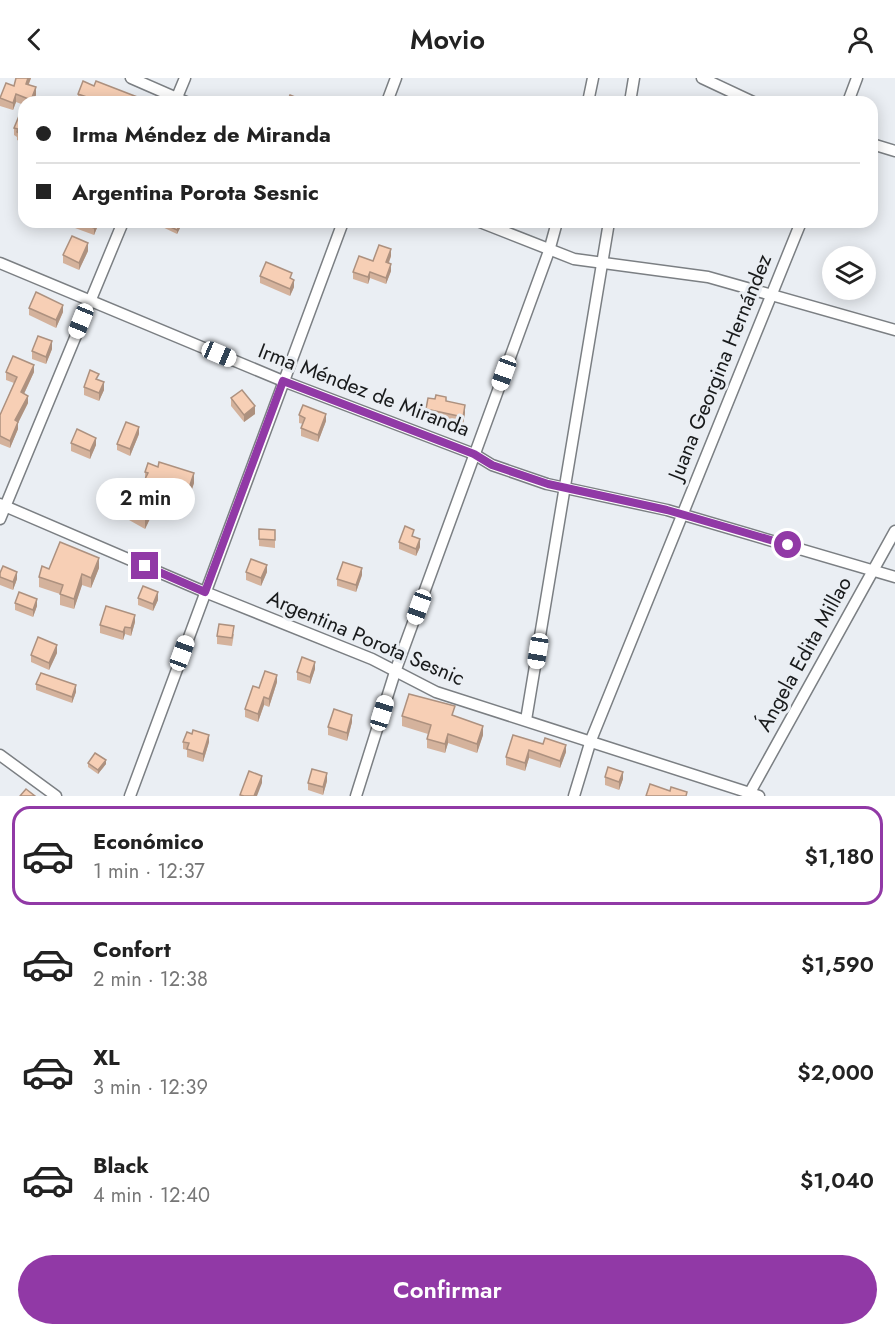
<!DOCTYPE html>
<html lang="es">
<head>
<meta charset="utf-8">
<style>
	:root { --surface:#fff; --page:#f6f6f6; --text:#222; --muted:#767676; --line:#e0e0e0; --accent:#9139a6 }
	body { margin:0; font-family:Jost,sans-serif; background:var(--page); color:var(--text); height:100vh; display:flex; flex-direction:column; font-size:22px; white-space:nowrap }
	* { box-sizing:border-box; margin:0 }
	p { font-size:20px; color:var(--muted) }
	.icon { flex:none; width:33px; height:33px; fill:none; stroke:currentColor; stroke-width:2; stroke-linecap:round; stroke-linejoin:round }
	.map { position:relative; height:718px; overflow:hidden }
	.drawer { display:flex; flex-direction:column; background:var(--surface); flex:1 }
	.drawer>* { flex:none }
	.guide { position:absolute; left:18px; top:18px; width:860px; height:132px; border-radius:18px; box-shadow:0 3px 15px #0003; display:grid; align-content:center; height:132px; padding:0 18px; background:var(--surface) }
	.controls { position:absolute; left:822px; top:168px; display:grid; gap:12px }
	.controls a { display:grid; place-items:center; width:54px; height:54px; border-radius:50%; background:var(--surface); box-shadow:0 3px 15px #0003; font-size:30px }
	.end { position:absolute; width:27px; height:27px; margin:-14px; border:8px solid #9139a6; background:#fff; box-shadow:0 0 0 3px #fff }
	.from { border-radius:50% }
	.bubble { position:absolute; height:42px; border-radius:21px; background:var(--surface); box-shadow:0 3px 15px #0003; font-size:20px; font-weight:600; line-height:42px; text-align:center }
	.car { position:absolute; width:18px; height:36px; margin:-18px -9px; border-radius:8px; box-shadow:0 0 4px 2px #0007; background:linear-gradient(#fff 24%,#345 0 40%,#fff 0 76%,#345 0 86%,#fff 0) }
	.guide b { display:flex; align-items:center; gap:21px; height:57px; font-size:22px }
	.guide b+b { border-top:2px solid var(--line) }
	.guide i { width:15px; height:15px; background:var(--text) }
	ul { padding:10px 0 0; list-style:none }
	li { display:flex; align-items:center; gap:18px; height:99px; margin:0 12px 9px; padding:0 6px; border:3px solid transparent; border-radius:18px }
	li div { flex:1 }
	li b { display:block; font-size:22px }
	li em { font-style:normal; font-weight:600 }
	li.on { border-color:var(--accent) }
	li>.icon { width:54px; height:54px; stroke-width:1.5 }
	.action { display:flex; gap:12px; margin-top:auto; padding:12px 18px }
	.action a { flex:1; height:69px; border-radius:36px; background:var(--accent); color:#fff; font-size:24px; font-weight:600; line-height:69px; text-align:center }
	header { display:flex; justify-content:space-between; align-items:center; height:78px; padding:0 18px; background:var(--surface); font-size:27px; font-weight:600 }
	.map>svg:first-child { display:block }
	.lines { fill:none; stroke-linecap:round; stroke-linejoin:round }
	.minor-casing { stroke:#7b7f83; stroke-width:13 }
	.minor { stroke:#fff; stroke-width:10 }
	.wall { fill:#d4b29c }
	.shaded-wall { fill:#ad917f }
	.building { fill:#f7cfb5; stroke:#ad917f; stroke-width:1.5 }
	.route { stroke:#9139a6; stroke-width:8 }
	.labels { text-anchor:middle; dominant-baseline:central; stroke-width:6; stroke-linejoin:round; paint-order:stroke }
	.street-label { font-size:21px; fill:#181a1b; stroke:#eaeef3 }
</style>
</head>
<body>
<header><svg class="icon" aria-label="back" viewBox="0 0 24 24"><path d="M15 5l-7 7 7 7"/></svg>Movio<svg class="icon" aria-label="person" viewBox="0 0 24 24"><circle cx="12" cy="8" r="4"/><path d="M4 21q1-7 8-7t8 7"/></svg></header>
<div class="map">
<svg width="895" height="718" viewBox="0 0 895 718">
	<rect width="100%" height="100%" fill="#eaeef3"/>
	<g class="lines">
		<defs>
			<g id="minor">
				<path d="M131,0L186,24"/>
				<path d="M702,0L753,24"/>
				<path d="M175,24L185,0"/>
				<path d="M387,24L396,0"/>
				<path d="M588,24L593,0"/>
				<path d="M630,24L634,0"/>
				<path d="M848,24L857,0"/>
				<path d="M872,66L895,73"/>
				<path d="M480,144L574,181L708,199L895,252"/>
				<path d="M0,185L283,303L474,376L492,387L547,406L667,432L895,499"/>
				<path d="M0,426L205,514L372,581L436,614L759,718"/>
				<path d="M0,441L123,144"/>
				<path d="M526,642L609,144"/>
				<path d="M0,677L56,718"/>
				<path d="M130,718L343,144"/>
				<path d="M356,718L395,594L549,173L557,144"/>
				<path d="M574,718L591,662L801,144"/>
				<path d="M748,718L895,453"/>
			</g>
		</defs>
		<use href="#minor" class="minor-casing"/>
		<use href="#minor" class="minor"/>
	</g>
	<g class="wall">
		<path d="M16,0H31L29,6L36,17L33,24H24V27L16,24L13,32L0,28V20L14,8Z"/>
		<path d="M94,8L145,24H78V16Z"/>
		<path d="M24,40V65L17,62V59L14,57V50Z"/>
		<path d="M75,144H99V145L94,157L75,150Z"/>
		<path d="M152,144H182V146L177,156Z"/>
		<path d="M379,144H397L394,150Z"/>
		<path d="M88,173L79,192L63,185V177Z"/>
		<path d="M391,178L389,185L391,193L386,206L370,200L368,206L353,201V194L373,183Z"/>
		<path d="M260,198L292,200L294,209L290,218L260,205Z"/>
		<path d="M29,230L63,234L56,250L29,237Z"/>
		<path d="M52,271L46,286L32,281V273Z"/>
		<path d="M6,294H34L24,316L28,325L18,345V351L10,370L0,366V337L14,305L6,302Z"/>
		<path d="M84,309L104,312L99,323L84,317Z"/>
		<path d="M231,320L255,336L244,344L231,328Z"/>
		<path d="M446,323L465,335L463,346L426,339V331Z"/>
		<path d="M299,337L326,343L318,364L301,358V350L303,346L299,345Z"/>
		<path d="M139,356L130,378L117,372V366Z"/>
		<path d="M71,365L96,367L90,381L71,373Z"/>
		<path d="M158,389L194,405L188,423L163,414L145,451L129,442V433L145,400V394Z"/>
		<path d="M275,459V470L259,468V461Z"/>
		<path d="M414,459L420,469L416,478L399,471V464Z"/>
		<path d="M99,490L91,510L82,507L74,531L60,527V516L39,509V499L49,491Z"/>
		<path d="M246,494H267L261,508L246,502Z"/>
		<path d="M0,495L17,501L13,512L0,507Z"/>
		<path d="M362,497L356,514L337,508V501Z"/>
		<path d="M138,520L158,522L153,533L138,527Z"/>
		<path d="M15,525L37,528L33,539L15,532Z"/>
		<path d="M135,544L131,558L125,556L123,562L100,555V547Z"/>
		<path d="M234,556L232,568L217,566V558Z"/>
		<path d="M57,575L49,592L31,584V577Z"/>
		<path d="M315,591L310,606L297,602V594Z"/>
		<path d="M277,604L269,629L264,627L258,644L245,639V631L259,610Z"/>
		<path d="M36,606L76,614L72,625L36,612Z"/>
		<path d="M402,638H455L483,657L477,675L448,665L445,675L427,670V661L428,656L402,648Z"/>
		<path d="M352,644L347,663L328,657V649Z"/>
		<path d="M183,664H209L203,684L187,679V672L183,671Z"/>
		<path d="M543,666L566,674L560,690L529,680L525,693L506,687V679Z"/>
		<path d="M88,685L106,686L98,696L88,689Z"/>
		<path d="M605,699L623,701L619,712L605,707Z"/>
		<path d="M327,703L323,717L308,712V705Z"/>
	</g>
	<g class="shaded-wall">
		<path d="M28,0H31L26,13V6Z"/>
		<path d="M36,9V17L33,24H31Z"/>
		<path d="M16,16V24L13,32V25Z"/>
		<path d="M97,144H99V145L94,157V150Z"/>
		<path d="M181,144H182V146L177,156V152Z"/>
		<path d="M88,165V173L79,192V185Z"/>
		<path d="M391,171V178L386,191V184Z"/>
		<path d="M391,186V193L386,206V200Z"/>
		<path d="M370,194V200L368,206V199Z"/>
		<path d="M294,202V209L290,218V211Z"/>
		<path d="M63,227V234L56,250V242Z"/>
		<path d="M52,263V271L46,286V279Z"/>
		<path d="M34,287V294L21,322V314Z"/>
		<path d="M104,304V312L99,323V315Z"/>
		<path d="M28,318V325L18,345V351L10,370V363L15,342Z"/>
		<path d="M465,327V335L463,346V339Z"/>
		<path d="M255,328V336L244,344V337Z"/>
		<path d="M326,336V343L318,364V357Z"/>
		<path d="M139,349V356L130,378V371Z"/>
		<path d="M96,360V367L90,381V373Z"/>
		<path d="M194,395V405L188,423V413Z"/>
		<path d="M163,404V414L145,451V441Z"/>
		<path d="M420,461V469L416,478V471Z"/>
		<path d="M99,480V490L91,510V500Z"/>
		<path d="M267,487V494L261,508V500Z"/>
		<path d="M362,490V497L356,514V507Z"/>
		<path d="M17,494V501L13,512V504Z"/>
		<path d="M82,496V507L74,531V521Z"/>
		<path d="M158,514V522L153,533V526Z"/>
		<path d="M37,521V528L33,539V532Z"/>
		<path d="M135,537V544L131,558V550Z"/>
		<path d="M125,549V556L123,562V554Z"/>
		<path d="M57,567V575L49,592V585Z"/>
		<path d="M315,584V591L310,606V599Z"/>
		<path d="M277,597V604L269,629V621Z"/>
		<path d="M76,607V614L72,625V619Z"/>
		<path d="M264,619V627L258,644V636Z"/>
		<path d="M352,637V644L347,663V655Z"/>
		<path d="M483,648V657L477,675V666Z"/>
		<path d="M448,656V665L445,675V666Z"/>
		<path d="M209,657V664L203,684V676Z"/>
		<path d="M566,667V674L560,690V683Z"/>
		<path d="M529,672V680L525,693V685Z"/>
		<path d="M106,682V686L98,696V692Z"/>
		<path d="M623,694V701L619,712V704Z"/>
		<path d="M327,695V703L323,717V709Z"/>
		<path d="M262,698V705L257,718H254Z"/>
	</g>
	<g class="building">
		<path d="M16,0H28L26,6L36,9L31,22L16,16L13,25L0,20L6,5L14,8Z"/>
		<path d="M83,3L94,8L96,3L145,22L144,24H101L78,16Z"/>
		<path d="M290,17L302,22L301,24H287Z"/>
		<path d="M19,38L24,40V58L17,54L18,51L14,50Z"/>
		<path d="M79,144H97L94,150Z"/>
		<path d="M160,144H181L177,152Z"/>
		<path d="M72,158L88,165L79,185L63,177Z"/>
		<path d="M379,167L391,171L386,184L391,186L386,200L370,194L368,199L353,194L359,178L373,183Z"/>
		<path d="M266,184L292,195L290,200L294,202L290,211L260,198Z"/>
		<path d="M36,214L63,227L56,242L29,230Z"/>
		<path d="M38,258L52,263L46,279L32,273Z"/>
		<path d="M13,278L34,287L21,314L28,318L15,342L18,344L10,363L0,358V337L17,299L6,294Z"/>
		<path d="M90,292L99,296L96,301L104,304L99,315L84,309Z"/>
		<path d="M242,312L255,328L244,337L231,320Z"/>
		<path d="M436,317L446,319V323L465,327L463,339L426,331L428,320L435,321Z"/>
		<path d="M303,327L326,336L318,357L301,350L305,340L299,337Z"/>
		<path d="M126,344L139,349L130,371L117,366Z"/>
		<path d="M77,351L96,360L90,373L71,365Z"/>
		<path d="M159,384L194,395L188,413L163,404L145,441L129,433L148,395L145,394L148,385L158,389Z"/>
		<path d="M405,448L414,452L412,458L420,461L416,471L399,464Z"/>
		<path d="M259,451L275,452V462L259,461Z"/>
		<path d="M60,464L99,480L91,500L82,496L74,521L60,516L63,507L39,499L42,488L49,491Z"/>
		<path d="M251,481L267,487L261,500L246,494Z"/>
		<path d="M343,484L362,490L356,507L337,501Z"/>
		<path d="M3,488L17,494L13,504L0,499V495Z"/>
		<path d="M143,508L158,514L153,526L138,520Z"/>
		<path d="M19,514L37,521L33,532L15,525Z"/>
		<path d="M106,528L135,537L131,550L125,549L123,554L100,547Z"/>
		<path d="M219,546L234,548L232,560L217,558Z"/>
		<path d="M38,559L57,567L49,585L31,577Z"/>
		<path d="M302,579L315,584L310,599L297,594Z"/>
		<path d="M265,593L277,597L269,621L264,619L258,636L245,631L253,608L259,610Z"/>
		<path d="M41,595L76,607L72,619L36,606Z"/>
		<path d="M409,616L455,628L452,637L483,648L477,666L448,656L445,666L427,661L431,647L402,638Z"/>
		<path d="M334,631L352,637L347,655L328,649Z"/>
		<path d="M193,652L209,657L203,676L187,671L189,665L183,664L187,654L192,656Z"/>
		<path d="M513,657L543,666L545,660L566,667L560,683L529,672L525,685L506,679Z"/>
		<path d="M95,675L106,682L98,692L88,685Z"/>
		<path d="M608,689L623,694L619,704L605,699Z"/>
		<path d="M312,691L327,695L323,709L308,705Z"/>
		<path d="M249,693L262,698L254,718H244L240,717Z"/>
		<path d="M650,706L670,713L671,709L687,714L686,718H646Z"/>
		<path d="M26,711L35,718H20Z"/>
	</g>
	<g class="lines">
		<path class="route" d="M145,488L205,514L283,303L474,376L492,387L548,406L667,432L788,467"/>
	</g>
	<g class="labels">
		<g class="street-label">
			<text transform="translate(720 289) rotate(-68)">Juana Georgina Hernández</text>
			<text transform="translate(364 312) rotate(21)">Irma Méndez de Miranda</text>
			<text transform="translate(366 560) rotate(23)">Argentina Porota Sesnic</text>
			<text transform="translate(804 576) rotate(-61)">Ángela Edita Millao</text>
		</g>
	</g>
</svg>
<div class="controls">
<a><svg class="icon" aria-label="layers" viewBox="0 0 24 24"><path d="M12 4l9 5-9 5-9-5zM3 14l9 5 9-5"/></svg></a>
</div>
<i class="end from" style="left:788px;top:467px"></i>
<i class="end" style="left:145px;top:488px"></i>
<div class="bubble" style="left:96px;top:400px;width:99px">2 min</div>
<i class="car" style="left:81px;top:243px;rotate:202deg"></i>
<i class="car" style="left:219px;top:276px;rotate:113deg"></i>
<i class="car" style="left:504px;top:295px;rotate:200deg"></i>
<i class="car" style="left:419px;top:529px;rotate:200deg"></i>
<i class="car" style="left:538px;top:573px;rotate:189deg"></i>
<i class="car" style="left:182px;top:575px;rotate:20deg"></i>
<i class="car" style="left:382px;top:635px;rotate:17deg"></i>
<div class="guide">
<b><i class="from"></i>Irma Méndez de Miranda</b>
<b><i></i>Argentina Porota Sesnic</b>
</div>
</div>
<section class="drawer">
<ul>
<li class="on"><svg class="icon" aria-label="car" viewBox="0 0 24 24"><path d="M5 17H2v-5l4-1 3-4h7l3 4 3 1v5h-3M9 17h6M6 11h13"/><circle cx="7" cy="17" r="2"/><circle cx="17" cy="17" r="2"/></svg><div><b>Económico</b><p>1 min · 12:37</p></div><em>$1,180</em></li>
<li><svg class="icon" aria-label="car" viewBox="0 0 24 24"><path d="M5 17H2v-5l4-1 3-4h7l3 4 3 1v5h-3M9 17h6M6 11h13"/><circle cx="7" cy="17" r="2"/><circle cx="17" cy="17" r="2"/></svg><div><b>Confort</b><p>2 min · 12:38</p></div><em>$1,590</em></li>
<li><svg class="icon" aria-label="car" viewBox="0 0 24 24"><path d="M5 17H2v-5l4-1 3-4h7l3 4 3 1v5h-3M9 17h6M6 11h13"/><circle cx="7" cy="17" r="2"/><circle cx="17" cy="17" r="2"/></svg><div><b>XL</b><p>3 min · 12:39</p></div><em>$2,000</em></li>
<li><svg class="icon" aria-label="car" viewBox="0 0 24 24"><path d="M5 17H2v-5l4-1 3-4h7l3 4 3 1v5h-3M9 17h6M6 11h13"/><circle cx="7" cy="17" r="2"/><circle cx="17" cy="17" r="2"/></svg><div><b>Black</b><p>4 min · 12:40</p></div><em>$1,040</em></li>
</ul>
<div class="action"><a>Confirmar</a></div>
</section>
</body>
</html>
